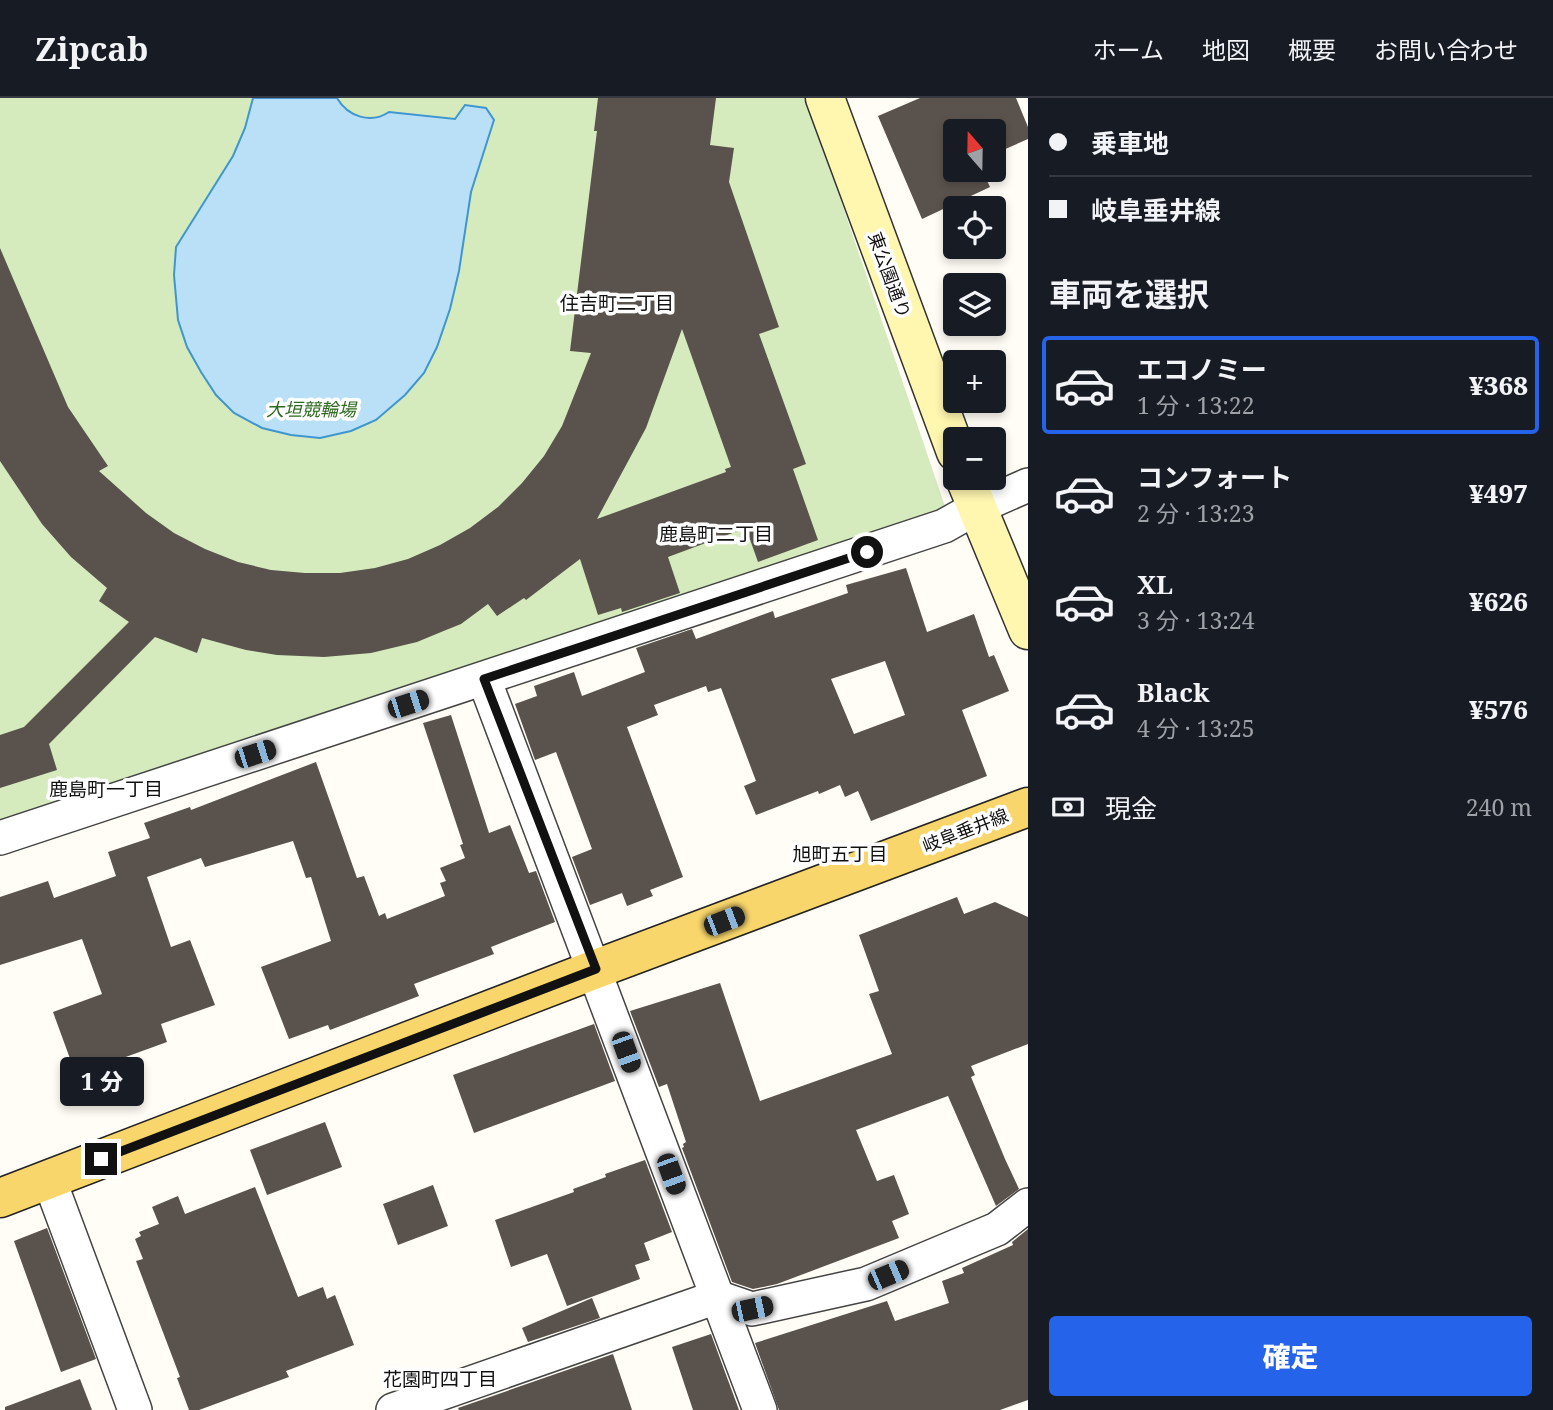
<!DOCTYPE html>
<html lang="ja">
<head>
<meta charset="utf-8">
<style>
	:root { --surface:#171b24; --page:#20242c; --text:#f1f3f6; --muted:#9ea1a6; --line:#363941; --accent:#2563eb }
	body { margin:0; font-family:"Noto Serif","Noto Sans JP",serif; background:var(--page); color:var(--text); height:100vh; display:flex; flex-direction:column; font-size:26px; white-space:nowrap }
	* { box-sizing:border-box; margin:0 }
	p { font-size:23px; color:var(--muted) }
	.icon { flex:none; width:38px; height:38px; fill:none; stroke:currentColor; stroke-width:2; stroke-linecap:round; stroke-linejoin:round }
	.map { position:relative; flex:1; overflow:hidden }
	.panel { display:flex; flex-direction:column; background:var(--surface); width:525px }
	.panel>* { flex:none }
	.banner { display:grid; align-content:center; height:154px; padding:0 21px; background:var(--surface) }
	.needle { width:46px; rotate:340deg }
	.fabs { position:absolute; left:943px; top:21px; display:grid; gap:14px }
	.fabs a { display:grid; place-items:center; width:63px; height:63px; border-radius:7px; background:var(--surface); box-shadow:0 4px 10px #0003; font-size:35px }
	.end { position:absolute; width:32px; height:32px; margin:-16px; border:9px solid #111; background:#fff; box-shadow:0 0 0 4px #fff }
	.from { border-radius:50% }
	.bubble { position:absolute; height:49px; border-radius:7px; background:var(--surface); box-shadow:0 4px 10px #0003; font-size:23px; font-weight:800; line-height:49px; text-align:center }
	.car { position:absolute; width:21px; height:42px; margin:-21px -10px; border-radius:9px; box-shadow:0 0 5px 2px #0007; background:linear-gradient(#222 24%,#8ab4d8 0 40%,#222 0 76%,#8ab4d8 0 86%,#222 0) }
	.banner b { display:flex; align-items:center; gap:24px; height:66px; font-size:26px }
	.banner b+b { border-top:2px solid var(--line) }
	.banner i { width:18px; height:18px; background:var(--text) }
	ul { padding:0; list-style:none }
	li { display:flex; align-items:center; gap:21px; height:98px; margin:0 14px 10px; padding:0 7px; border:4px solid transparent; border-radius:7px }
	li div { flex:1 }
	li b { display:block; font-size:26px }
	li em { font-style:normal; font-weight:800 }
	li.current { border-color:var(--accent) }
	li>.icon { width:63px; height:63px; stroke-width:1.5 }
	h2 { padding:0 21px; font-size:32px; line-height:84px }
	.pay { display:flex; align-items:center; gap:18px; height:77px; padding:0 21px; font-size:26px }
	.pay p { margin-inline-start:auto }
	.primary-button { display:flex; gap:14px; margin-top:auto; padding:14px 21px }
	.primary-button a { flex:1; height:80px; border-radius:7px; background:var(--accent); color:#fff; font-size:28px; font-weight:800; line-height:80px; text-align:center }
	header { display:flex; align-items:center; gap:42px; box-sizing:border-box; height:98px; padding:0 35px; background:var(--surface); border-bottom:2px solid var(--line) }
	header strong { font-size:33px }
	nav { display:flex; gap:38px; margin-inline-start:auto; font-size:24px }
	main { display:flex; flex:1; min-height:0 }
	.map>svg:first-child { display:block }
	.green { fill:#d5ebbd }
	.water { fill:#b9e0f7; stroke:#3f96cf; stroke-width:2 }
	.building { fill:#5a524d; fill-rule:evenodd }
	.lines { fill:none; stroke-linecap:round; stroke-linejoin:round }
	.street-casing { stroke:#444; stroke-width:36 }
	.secondary-casing { stroke:#333; stroke-width:41 }
	.primary-casing { stroke:#222; stroke-width:41 }
	.street { stroke:#fff; stroke-width:33 }
	.secondary { stroke:#fff6b0; stroke-width:38 }
	.primary { stroke:#f9d66b; stroke-width:38 }
	.route { stroke:#111; stroke-width:9 }
	.labels { text-anchor:middle; dominant-baseline:central; stroke-width:7; stroke-linejoin:round; paint-order:stroke }
	.street-label { font-size:18px; fill:#111; stroke:#fff }
	.park-label { font-size:18px; font-style:italic; fill:#2f6b1f; stroke:#fff }
	.neighbourhood-label { font-size:19px; fill:#111; stroke:#fff }
</style>
</head>
<body>
<header>
<strong>Zipcab</strong>
<nav><a>ホーム</a><a>地図</a><a>概要</a><a>お問い合わせ</a></nav>
</header>
<main>
<div class="map">
<svg width="1028" height="1312" viewBox="0 0 1028 1312">
	<rect width="100%" height="100%" fill="#fffdf5"/>
	<path class="green" d="M0,0H806L951,426L0,740Z"/>
	<path class="water" d="M253,0H337C348,19 371,26 389,14L455,21L465,7L486,10L494,22L471,94L459,173L450,211L437,249L424,275L405,297L376,322L351,333L320,340L291,337L262,330L234,315L216,297L201,274L187,249L178,222L174,177L176,149L233,58L245,30Z"/>
	<g class="building">
		<path d="M598,0H716L710,47L734,50L729,84L779,229L759,236L806,366L793,371L818,442L758,464L746,430L668,459L680,495L622,514L621,510L598,517L580,461L526,502L524,500L497,518L488,506L461,526L446,532L417,544L371,555L324,559L277,557L246,552L202,540L197,555L155,539L49,646L57,672L0,690V637L24,629L129,524L99,503L107,490L71,459L42,426L0,363V150L68,309L108,368L99,373L146,415L174,435L205,451L238,464L271,472L305,475H340L375,470L408,461L440,447L470,430L498,409L522,385L544,358L562,328L591,255L570,253L597,33H594ZM682,231L731,369L725,371L726,374L597,421L646,330Z"/>
		<path d="M920,0H1016L1028,29V41L994,56V33H956V72H982L990,89L922,121L878,18Z"/>
		<path d="M906,470L927,534L974,516L989,559L994,557L1009,593L962,612L987,678L871,723L858,693L845,699L840,687L819,696L818,693L756,717L744,688L756,683L721,590L708,594L706,588L654,607L658,617L627,629L683,779L650,792L653,798L627,808L622,795L590,807L572,759L592,751L556,654L535,662L515,606L537,598L534,588L574,574L582,598L645,574L636,550L692,531L696,541L773,513L775,520L848,495L846,487ZM885,563L905,617L854,636L831,581Z"/>
		<path d="M451,617L489,735L510,727L529,775L536,773L555,824L491,849L494,856L414,886L419,898L330,932L328,927L289,941L261,869L331,843L311,779L306,780L293,743L205,769L201,760L147,779L171,849L190,842L215,907L161,926L167,944L76,977L53,914L102,896L82,841L0,867V799L48,783L54,800L116,778L108,754L150,740L144,725L190,709L191,712L316,664L357,780L364,778L379,818L385,815L387,821L445,798L440,785L446,783L440,770L465,760L460,747L463,746L423,625Z"/>
		<path d="M957,799L964,816L995,804L1028,819V946L971,968L975,977L971,979L1005,1061L1019,1091L996,1108L948,998L856,1032L877,1083L894,1077L909,1116L892,1123L899,1140L777,1186L753,1191L732,1184L682,1050L684,1049L683,1046L686,1044L667,986L659,989L630,913L720,885L760,1003L892,956L869,896L879,893L859,837Z"/>
		<path d="M594,926L615,983L474,1035L453,977Z"/>
		<path d="M325,1024L342,1069L267,1097L250,1052Z"/>
		<path d="M645,1062L672,1134L644,1145L650,1162L635,1167L640,1181L567,1208L547,1156L511,1169L495,1122L574,1094L573,1091L606,1079L605,1076Z"/>
		<path d="M433,1087L448,1128L398,1147L383,1106Z"/>
		<path d="M255,1089L298,1199L323,1189L327,1201L335,1197L354,1247L286,1273L289,1279L199,1312H189L177,1280L180,1279L136,1163L143,1161L135,1141L141,1138L139,1134L159,1126L152,1109L178,1098L185,1116Z"/>
		<path d="M47,1130L96,1261L61,1274L14,1143Z"/>
		<path d="M1028,1131V1302L1000,1312H779L755,1245L887,1203L895,1223L949,1205L942,1183L964,1175L962,1170L1013,1147L1012,1144Z"/>
		<path d="M592,1200L600,1220L528,1244L522,1230Z"/>
		<path d="M711,1236L739,1312H693L672,1249Z"/>
		<path d="M613,1256L632,1312H459L458,1310Z"/>
		<path d="M80,1281L92,1312H5V1309Z"/>
	</g>
	<g class="lines">
		<defs>
			<g id="street">
				<path d="M484,581L760,1312"/>
				<path d="M0,740L944,428L976,410L1028,387"/>
				<path d="M49,1081L135,1312"/>
				<path d="M393,1312L717,1199L752,1211L866,1186L997,1131L1028,1107"/>
			</g>
			<g id="secondary">
				<path d="M825,0L956,354"/>
				<path d="M965,380L1028,532"/>
			</g>
			<path id="primary" d="M0,1100L596,871L1028,709"/>
		</defs>
		<use href="#street" class="street-casing"/>
		<use href="#secondary" class="secondary-casing"/>
		<use href="#primary" class="primary-casing"/>
		<use href="#street" class="street"/>
		<use href="#secondary" class="secondary"/>
		<use href="#primary" class="primary"/>
	</g>
	<g class="lines">
		<path class="route" d="M101,1061L596,871L484,581L867,454"/>
	</g>
	<g class="labels">
		<g class="street-label">
			<text transform="translate(890 177) rotate(70)">東公園通り</text>
			<text transform="translate(965 732) rotate(-21)">岐阜垂井線</text>
		</g>
		<g class="park-label">
			<text x="311" y="311">大垣競輪場</text>
		</g>
		<g class="neighbourhood-label">
			<text x="617" y="205">住吉町二丁目</text>
			<text x="716" y="436">鹿島町二丁目</text>
			<text x="106" y="691">鹿島町一丁目</text>
			<text x="840" y="756">旭町五丁目</text>
			<text x="440" y="1281">花園町四丁目</text>
		</g>
	</g>
</svg>
<div class="fabs">
<a><svg class="needle" viewBox="-14 -14 28 28"><path d="M0-13l5 13h-10z" fill="#e53935"/><path d="M0 13l5-13h-10z" fill="#9ea1a6"/></svg></a>
<a><svg class="icon" aria-label="locate" viewBox="0 0 24 24"><circle cx="12" cy="12" r="6"/><path d="M12 2v4M12 18v4M2 12h4M18 12h4"/></svg></a>
<a><svg class="icon" aria-label="layers" viewBox="0 0 24 24"><path d="M12 4l9 5-9 5-9-5zM3 14l9 5 9-5"/></svg></a>
<a>+</a>
<a>−</a>
</div>
<i class="end from" style="left:867px;top:454px"></i>
<i class="end" style="left:101px;top:1061px"></i>
<div class="bubble" style="left:60px;top:959px;width:84px">1 分</div>
<i class="car" style="left:408px;top:606px;rotate:72deg"></i>
<i class="car" style="left:255px;top:656px;rotate:72deg"></i>
<i class="car" style="left:724px;top:823px;rotate:69deg"></i>
<i class="car" style="left:626px;top:954px;rotate:160deg"></i>
<i class="car" style="left:671px;top:1076px;rotate:160deg"></i>
<i class="car" style="left:888px;top:1177px;rotate:67deg"></i>
<i class="car" style="left:752px;top:1211px;rotate:78deg"></i>
</div>
<section class="panel">
<div class="banner">
<b><i class="from"></i>乗車地</b>
<b><i></i>岐阜垂井線</b>
</div>
<h2>車両を選択</h2>
<ul>
<li class="current"><svg class="icon" aria-label="car" viewBox="0 0 24 24"><path d="M5 17H2v-5l4-1 3-4h7l3 4 3 1v5h-3M9 17h6M6 11h13"/><circle cx="7" cy="17" r="2"/><circle cx="17" cy="17" r="2"/></svg><div><b>エコノミー</b><p>1 分 · 13:22</p></div><em>¥368</em></li>
<li><svg class="icon" aria-label="car" viewBox="0 0 24 24"><path d="M5 17H2v-5l4-1 3-4h7l3 4 3 1v5h-3M9 17h6M6 11h13"/><circle cx="7" cy="17" r="2"/><circle cx="17" cy="17" r="2"/></svg><div><b>コンフォート</b><p>2 分 · 13:23</p></div><em>¥497</em></li>
<li><svg class="icon" aria-label="car" viewBox="0 0 24 24"><path d="M5 17H2v-5l4-1 3-4h7l3 4 3 1v5h-3M9 17h6M6 11h13"/><circle cx="7" cy="17" r="2"/><circle cx="17" cy="17" r="2"/></svg><div><b>XL</b><p>3 分 · 13:24</p></div><em>¥626</em></li>
<li><svg class="icon" aria-label="car" viewBox="0 0 24 24"><path d="M5 17H2v-5l4-1 3-4h7l3 4 3 1v5h-3M9 17h6M6 11h13"/><circle cx="7" cy="17" r="2"/><circle cx="17" cy="17" r="2"/></svg><div><b>Black</b><p>4 分 · 13:25</p></div><em>¥576</em></li>
</ul>
<div class="pay"><svg class="icon" aria-label="cash" viewBox="0 0 24 24"><path d="M3 7h18v10H3z"/><circle cx="12" cy="12" r="2"/></svg>現金<p>240 m</p></div>
<div class="primary-button"><a>確定</a></div>
</section>
</main>
</body>
</html>
